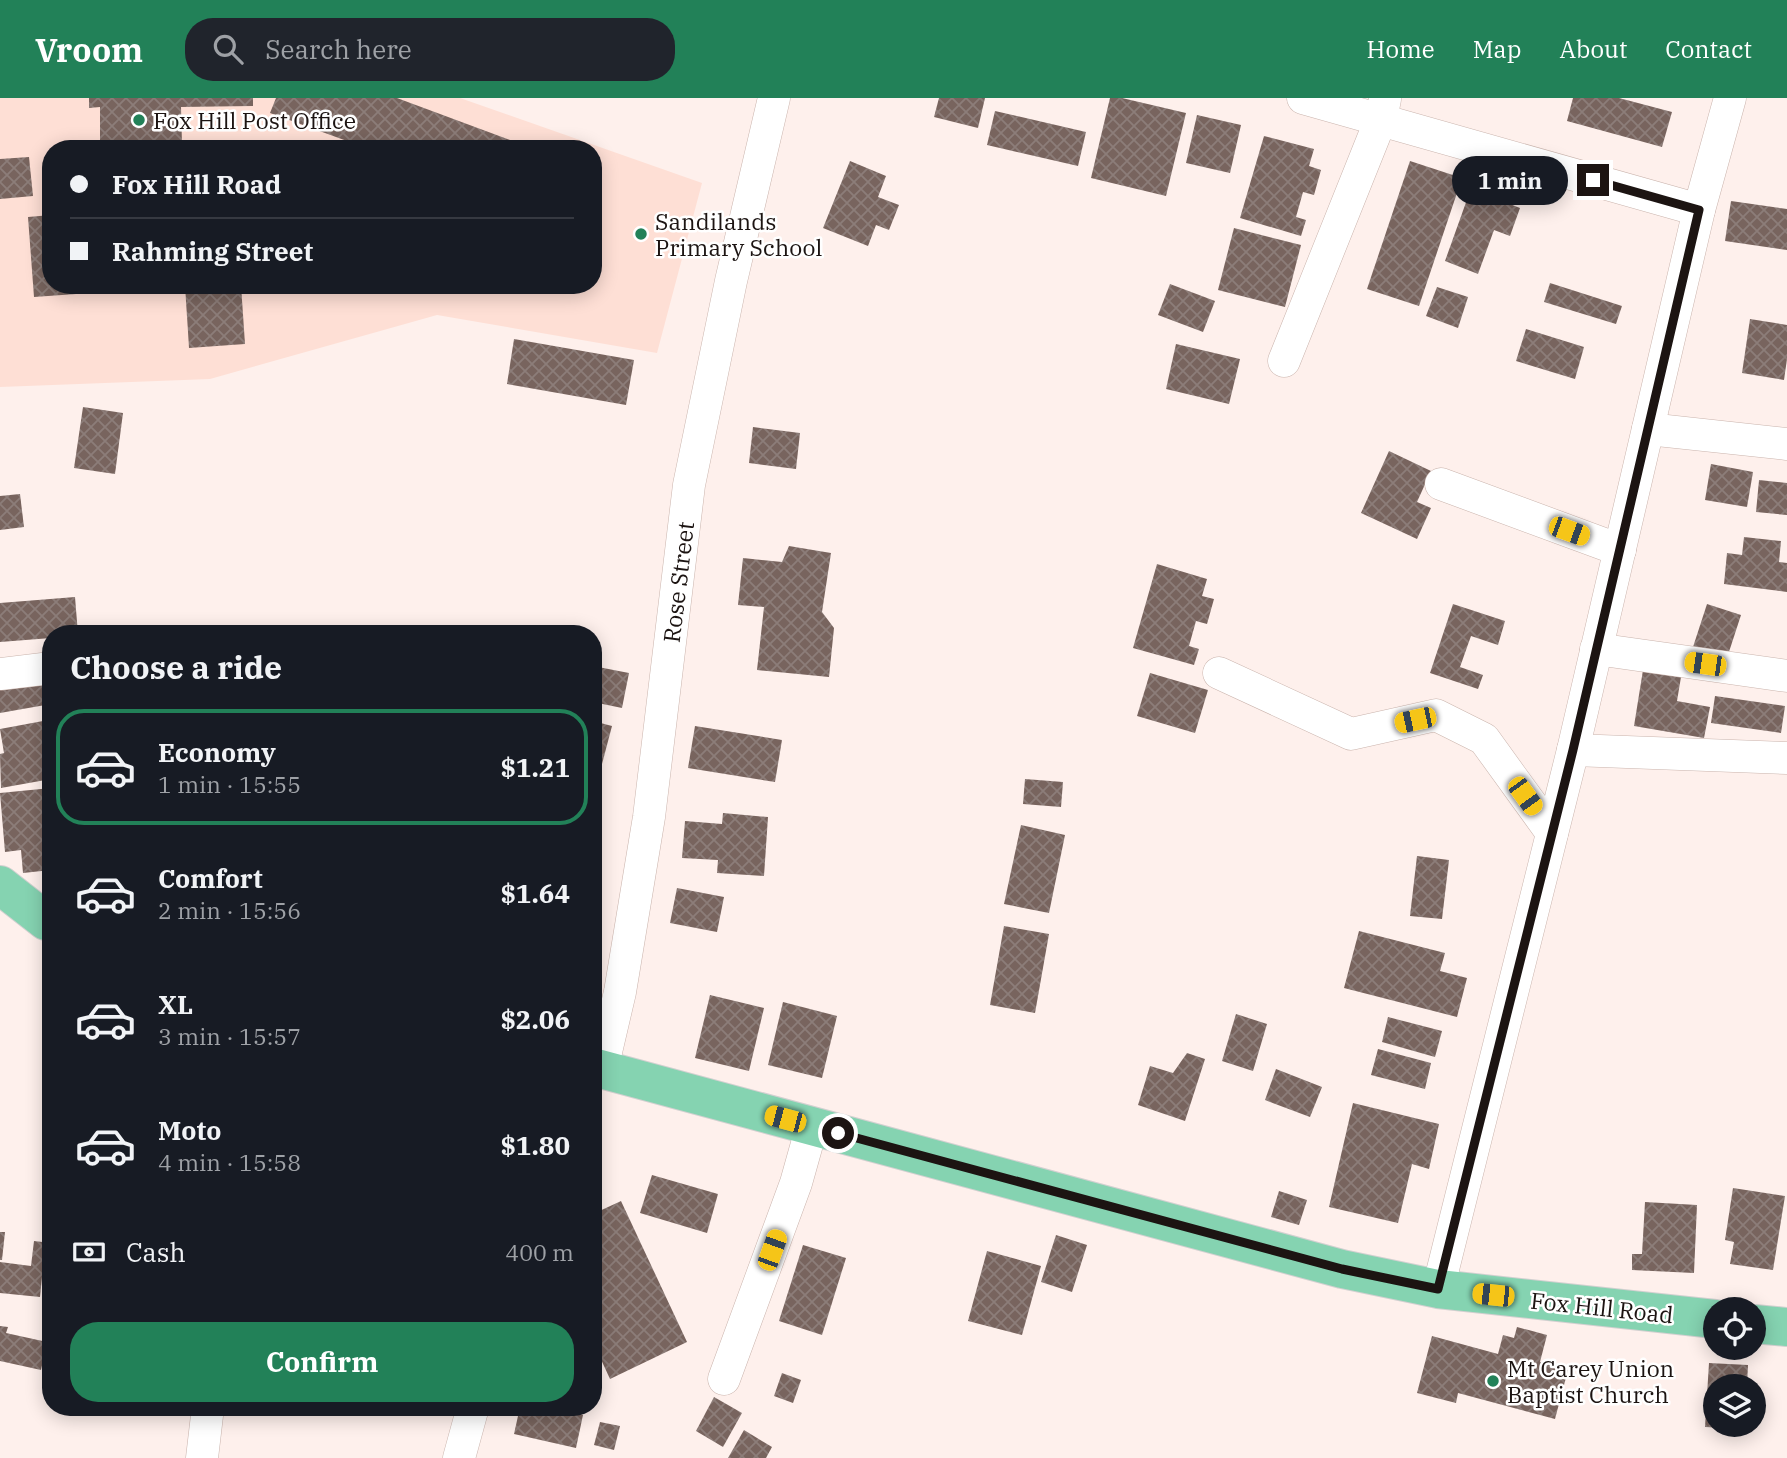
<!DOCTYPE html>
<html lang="en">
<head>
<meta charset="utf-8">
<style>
	:root { --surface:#171b24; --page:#20242c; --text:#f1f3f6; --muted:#9ea1a6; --line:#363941; --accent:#228158 }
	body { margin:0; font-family:"IBM Plex Serif",serif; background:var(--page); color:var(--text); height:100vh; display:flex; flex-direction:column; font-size:26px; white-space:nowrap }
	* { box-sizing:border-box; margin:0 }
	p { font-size:23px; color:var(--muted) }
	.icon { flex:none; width:38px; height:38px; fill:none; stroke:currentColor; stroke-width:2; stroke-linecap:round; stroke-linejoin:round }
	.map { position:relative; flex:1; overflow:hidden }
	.details { position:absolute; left:42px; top:527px; width:560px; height:791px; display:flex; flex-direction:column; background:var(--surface); border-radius:28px; box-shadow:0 4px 18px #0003 }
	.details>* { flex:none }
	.guide { position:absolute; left:42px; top:42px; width:560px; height:154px; border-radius:28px; box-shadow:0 4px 18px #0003; display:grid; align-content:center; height:154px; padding:0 28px; background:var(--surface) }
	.tools { position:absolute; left:1703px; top:1199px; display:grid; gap:14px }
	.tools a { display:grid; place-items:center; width:63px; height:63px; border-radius:50%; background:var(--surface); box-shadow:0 4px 18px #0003; font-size:35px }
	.end { position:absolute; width:32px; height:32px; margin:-16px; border:9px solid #1c1412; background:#fff; box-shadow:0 0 0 4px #fff }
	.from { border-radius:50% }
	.bubble { position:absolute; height:49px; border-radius:24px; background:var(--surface); box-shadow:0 4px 18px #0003; font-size:23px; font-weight:800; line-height:49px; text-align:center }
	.car { position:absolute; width:21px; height:42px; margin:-21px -10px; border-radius:9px; box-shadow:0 0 5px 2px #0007; background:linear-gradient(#f5c518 24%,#345 0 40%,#f5c518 0 76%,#345 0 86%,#f5c518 0) }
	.guide b { display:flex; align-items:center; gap:24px; height:66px; font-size:26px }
	.guide b+b { border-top:2px solid var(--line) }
	.guide i { width:18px; height:18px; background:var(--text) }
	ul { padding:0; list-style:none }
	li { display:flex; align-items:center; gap:21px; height:116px; margin:0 14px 10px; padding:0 14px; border:4px solid transparent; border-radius:28px }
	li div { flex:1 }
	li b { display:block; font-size:26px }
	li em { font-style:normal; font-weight:800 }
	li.active { border-color:var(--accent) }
	li>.icon { width:63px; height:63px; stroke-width:1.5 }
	h2 { padding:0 28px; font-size:32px; line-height:84px }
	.pay { display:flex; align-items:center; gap:18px; height:77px; padding:0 28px; font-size:26px }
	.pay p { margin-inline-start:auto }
	.cta { display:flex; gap:14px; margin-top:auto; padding:14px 28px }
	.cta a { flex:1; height:80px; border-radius:28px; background:var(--accent); color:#fff; font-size:28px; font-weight:800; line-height:80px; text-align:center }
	header { display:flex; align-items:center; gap:42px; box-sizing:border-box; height:98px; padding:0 35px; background:var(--accent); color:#fff }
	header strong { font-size:33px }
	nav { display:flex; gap:38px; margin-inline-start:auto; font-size:24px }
	.search { width:490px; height:63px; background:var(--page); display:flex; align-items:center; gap:18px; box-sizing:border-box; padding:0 24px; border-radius:28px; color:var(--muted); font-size:26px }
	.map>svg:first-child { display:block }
	.built { fill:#fedfd5; fill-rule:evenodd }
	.building { fill:url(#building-cross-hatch) }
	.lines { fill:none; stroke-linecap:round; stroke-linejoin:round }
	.minor-casing { stroke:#cab4ad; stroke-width:33 }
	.major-casing { stroke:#d2d0d0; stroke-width:40 }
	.minor { stroke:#fff; stroke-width:32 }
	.major { stroke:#85d3b1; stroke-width:38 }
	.route { stroke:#1c1412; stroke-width:9 }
	.poi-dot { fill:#228158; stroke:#fff; stroke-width:2.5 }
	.labels { text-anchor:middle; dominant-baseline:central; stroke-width:5; stroke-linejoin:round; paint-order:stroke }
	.poi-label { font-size:23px; fill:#1c1412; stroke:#fff; text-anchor:start }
	.street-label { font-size:23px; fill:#1c1412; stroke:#fff }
</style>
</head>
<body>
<header>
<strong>Vroom</strong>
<div class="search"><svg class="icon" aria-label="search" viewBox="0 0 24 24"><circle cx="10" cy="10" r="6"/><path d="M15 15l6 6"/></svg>Search here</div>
<nav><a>Home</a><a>Map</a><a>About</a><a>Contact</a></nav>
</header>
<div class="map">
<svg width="1787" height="1360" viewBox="0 0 1787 1360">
	<defs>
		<pattern id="building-cross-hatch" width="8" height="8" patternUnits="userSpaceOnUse" patternTransform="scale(1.75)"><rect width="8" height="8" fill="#78645e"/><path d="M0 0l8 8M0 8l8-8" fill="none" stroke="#8c7d79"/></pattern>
	</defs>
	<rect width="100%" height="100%" fill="#fef0ec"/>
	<path class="built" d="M0,0H460L702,85L657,255L437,217L210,281L0,289ZM51,51H593V187H51Z"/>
	<g class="building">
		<path d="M89,0H253V8L181,9L182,46L100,47V9L89,10Z"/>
		<path d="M276,0H397L534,51H369L270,15Z"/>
		<path d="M939,0H985L978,30L934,19Z"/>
		<path d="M1110,0H1122L1186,15L1166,98L1091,80Z"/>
		<path d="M1573,0H1619L1672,14L1662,49L1567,23Z"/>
		<path d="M995,13L1086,34L1078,68L987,47Z"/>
		<path d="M1197,17L1241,27L1230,75L1186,65Z"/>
		<path d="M1264,38L1314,51L1309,68L1321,72L1314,97L1303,94L1296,119L1306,122L1301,138L1240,120Z"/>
		<path d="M29,59L33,98L0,101V61Z"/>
		<path d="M850,63L886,78L878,99L899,107L889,132L876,127L868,148L823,130Z"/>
		<path d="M1410,63L1462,80L1419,208L1367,191Z"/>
		<path d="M1474,82L1490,88L1487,97L1520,110L1510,138L1494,132L1478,176L1445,163Z"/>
		<path d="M1731,103L1787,111V152L1725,143Z"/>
		<path d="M51,117V187H75L76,196L34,199L28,119Z"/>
		<path d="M1234,130L1301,147L1285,209L1218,192Z"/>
		<path d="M1550,185L1622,208L1616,226L1544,204Z"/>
		<path d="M1170,186L1215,203L1203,234L1158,217Z"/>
		<path d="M185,187H241L245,246L189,250Z"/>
		<path d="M1437,189L1468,199L1458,230L1426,218Z"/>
		<path d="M1750,221L1787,227V261L1784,282L1742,275Z"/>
		<path d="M1526,231L1584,249L1575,281L1516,263Z"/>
		<path d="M514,241L634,262L626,307L507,286Z"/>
		<path d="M1176,246L1240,261L1229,306L1166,291Z"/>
		<path d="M83,309L123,315L115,376L74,370Z"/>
		<path d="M753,329L800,335L796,371L749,365Z"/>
		<path d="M1389,353L1431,373L1417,404L1431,410L1417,441L1361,415Z"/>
		<path d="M1711,366L1753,374L1747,409L1705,402Z"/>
		<path d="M1759,382L1787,385V417L1756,414Z"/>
		<path d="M20,396L24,429L0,432V398Z"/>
		<path d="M1744,439L1781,443L1779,464L1787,465V494L1724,486L1727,455L1742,457Z"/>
		<path d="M789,448L831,455L822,514L834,530L829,579L757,572L764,509L738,507L743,460L782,464Z"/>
		<path d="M1157,466L1207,481L1202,498L1214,501L1207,526L1196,523L1189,548L1199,551L1194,567L1133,550Z"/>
		<path d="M75,499L78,536H51V540L0,544V505Z"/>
		<path d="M1453,506L1505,523L1498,547L1471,538L1460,569L1483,577L1478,591L1430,575Z"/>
		<path d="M1707,506L1741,517L1727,560L1693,549Z"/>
		<path d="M593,568L629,575L622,610L593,604Z"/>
		<path d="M1643,572L1681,579L1677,603L1710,609L1704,640L1634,628Z"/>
		<path d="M51,575V606L0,615V584Z"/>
		<path d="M1150,575L1208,592L1195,635L1137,618Z"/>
		<path d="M1715,598L1785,608L1781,635L1711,625Z"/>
		<path d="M43,623L46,637L51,636V681L1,690L0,656L4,655L0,631Z"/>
		<path d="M593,623L612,628L597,685L593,684Z"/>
		<path d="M695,628L782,642L775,684L688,670Z"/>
		<path d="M1025,681L1063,684L1061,709L1023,706Z"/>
		<path d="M51,690V772L23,775L21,752L5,754L0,695Z"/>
		<path d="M723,715L768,719L764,778L717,775L718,762L682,760L685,723L722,726Z"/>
		<path d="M1021,727L1065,737L1049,815L1004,806Z"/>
		<path d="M1417,758L1449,762L1442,821L1410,818Z"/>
		<path d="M677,790L724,799L717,834L670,825Z"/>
		<path d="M1004,828L1049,836L1035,915L990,907Z"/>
		<path d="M1359,833L1445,855L1440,873L1467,880L1457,919L1344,890Z"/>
		<path d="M710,897L764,910L749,973L695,960Z"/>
		<path d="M783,904L837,918L822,980L768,967Z"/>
		<path d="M1236,916L1267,926L1253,973L1222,963Z"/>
		<path d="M1388,919L1442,933L1435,959L1382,944Z"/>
		<path d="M1378,951L1431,965L1425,991L1371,977Z"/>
		<path d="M1187,955L1205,961L1185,1023L1138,1007L1150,968L1173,975Z"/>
		<path d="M1276,971L1322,989L1310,1019L1265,1002Z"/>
		<path d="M1353,1005L1439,1026L1429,1071L1412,1066L1398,1125L1329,1109Z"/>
		<path d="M652,1077L718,1096L707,1135L640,1115Z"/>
		<path d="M1733,1090L1785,1098L1773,1172L1730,1166L1734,1144L1725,1142Z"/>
		<path d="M1279,1093L1307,1102L1299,1127L1271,1119Z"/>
		<path d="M621,1103L687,1244L610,1281L593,1244V1116Z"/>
		<path d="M1645,1104L1697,1107L1694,1175L1632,1172V1156H1642Z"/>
		<path d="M0,1134H5L2,1162H0Z"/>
		<path d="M1056,1137L1087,1147L1072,1194L1041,1184Z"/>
		<path d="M34,1143L51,1145V1170L43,1169L40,1199L0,1195V1164L31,1168Z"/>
		<path d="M803,1147L846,1160L822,1237L779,1223Z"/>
		<path d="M987,1153L1041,1168L1022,1237L968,1223Z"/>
		<path d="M0,1228L8,1229L6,1235L47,1244L41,1272L0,1263Z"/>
		<path d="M1517,1229L1547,1237L1540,1264L1568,1272L1555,1321L1458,1295L1456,1305L1417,1295L1432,1238L1498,1256L1503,1237L1514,1240Z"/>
		<path d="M1709,1265L1748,1267L1747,1288H1715V1326H1745V1331L1705,1329Z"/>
		<path d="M782,1275L801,1282L793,1305L774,1298Z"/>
		<path d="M714,1299L742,1315L723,1349L696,1333Z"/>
		<path d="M520,1309H550L583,1317L576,1350L514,1336Z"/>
		<path d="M600,1324L620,1328L614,1352L594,1347Z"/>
		<path d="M744,1332L772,1349L766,1360H728Z"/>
	</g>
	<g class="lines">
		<defs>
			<g id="minor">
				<path d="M1303,0L1699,112"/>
				<path d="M1284,263L1381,21L1385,1"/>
				<path d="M1648,331L1787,346"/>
				<path d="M1441,386L1620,452"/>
				<path d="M1596,551L1787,578"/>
				<path d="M1219,575L1351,636L1436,617L1484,641L1552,735"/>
				<path d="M0,576L51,570"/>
				<path d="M1573,652L1787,660"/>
				<path d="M602,971L620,894L649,719L689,387L731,183L774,0"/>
				<path d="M1438,1191L1573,652L1699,112L1730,0"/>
				<path d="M724,1281L796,1085L812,1028"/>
				<path d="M202,1360L208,1309"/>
				<path d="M459,1360L473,1309"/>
			</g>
			<g id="major">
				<path d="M0,787L46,823"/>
				<path d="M593,969L1342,1171L1438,1191L1715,1221"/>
				<path d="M1754,1226L1787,1229"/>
			</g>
		</defs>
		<use href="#minor" class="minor-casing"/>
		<use href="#major" class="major-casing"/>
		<use href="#minor" class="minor"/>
		<use href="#major" class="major"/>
	</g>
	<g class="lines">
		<path class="route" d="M838,1035L1342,1171L1438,1191L1573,652L1699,112L1593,82"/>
	</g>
	<g class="poi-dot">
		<circle cx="139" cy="22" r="7"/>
		<circle cx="641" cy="136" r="7"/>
		<circle cx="1493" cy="1283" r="7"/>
	</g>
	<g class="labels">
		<g class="poi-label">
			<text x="153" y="22">Fox Hill Post Office</text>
			<text x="655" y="123">Sandilands<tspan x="655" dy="26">Primary School</tspan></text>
			<text x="1507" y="1270">Mt Carey Union<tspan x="1507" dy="26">Baptist Church</tspan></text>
		</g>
		<g class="street-label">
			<text transform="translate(678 484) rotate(-83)">Rose Street</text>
			<text transform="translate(1602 1209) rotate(6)">Fox Hill Road</text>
		</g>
	</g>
</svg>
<div class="tools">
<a><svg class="icon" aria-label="locate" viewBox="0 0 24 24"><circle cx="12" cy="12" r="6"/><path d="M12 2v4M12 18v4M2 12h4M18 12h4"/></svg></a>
<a><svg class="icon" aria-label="layers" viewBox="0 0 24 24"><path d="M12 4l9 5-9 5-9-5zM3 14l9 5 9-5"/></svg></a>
</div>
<i class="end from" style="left:838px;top:1035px"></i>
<i class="end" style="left:1593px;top:82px"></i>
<div class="bubble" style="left:1452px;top:58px;width:116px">1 min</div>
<i class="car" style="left:1569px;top:433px;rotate:110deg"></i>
<i class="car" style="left:1705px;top:566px;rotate:278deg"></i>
<i class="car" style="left:1415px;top:622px;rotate:258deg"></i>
<i class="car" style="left:1525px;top:698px;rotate:144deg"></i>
<i class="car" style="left:785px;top:1021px;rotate:285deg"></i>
<i class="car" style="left:772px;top:1152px;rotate:20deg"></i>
<i class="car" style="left:1493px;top:1197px;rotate:276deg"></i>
<div class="guide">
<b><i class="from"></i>Fox Hill Road</b>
<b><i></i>Rahming Street</b>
</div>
<section class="details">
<h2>Choose a ride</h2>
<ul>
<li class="active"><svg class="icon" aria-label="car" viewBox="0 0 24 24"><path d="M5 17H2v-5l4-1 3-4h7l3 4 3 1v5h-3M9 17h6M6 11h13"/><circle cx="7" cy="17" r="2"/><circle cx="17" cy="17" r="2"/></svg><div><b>Economy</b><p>1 min · 15:55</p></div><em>$1.21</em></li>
<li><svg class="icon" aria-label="car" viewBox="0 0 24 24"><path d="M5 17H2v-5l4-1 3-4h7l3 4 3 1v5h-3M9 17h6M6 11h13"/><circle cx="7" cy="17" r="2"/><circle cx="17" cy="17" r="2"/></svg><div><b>Comfort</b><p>2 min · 15:56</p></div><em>$1.64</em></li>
<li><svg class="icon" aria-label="car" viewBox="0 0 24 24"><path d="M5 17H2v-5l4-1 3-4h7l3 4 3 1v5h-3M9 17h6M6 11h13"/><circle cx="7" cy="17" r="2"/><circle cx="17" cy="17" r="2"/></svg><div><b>XL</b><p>3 min · 15:57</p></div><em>$2.06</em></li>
<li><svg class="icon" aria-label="car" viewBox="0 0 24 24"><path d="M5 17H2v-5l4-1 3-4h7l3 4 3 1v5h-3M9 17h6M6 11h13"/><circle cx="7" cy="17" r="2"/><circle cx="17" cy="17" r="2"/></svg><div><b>Moto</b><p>4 min · 15:58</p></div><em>$1.80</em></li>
</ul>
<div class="pay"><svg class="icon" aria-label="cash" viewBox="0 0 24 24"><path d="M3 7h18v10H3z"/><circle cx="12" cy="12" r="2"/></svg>Cash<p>400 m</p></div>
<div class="cta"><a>Confirm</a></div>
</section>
</div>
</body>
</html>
